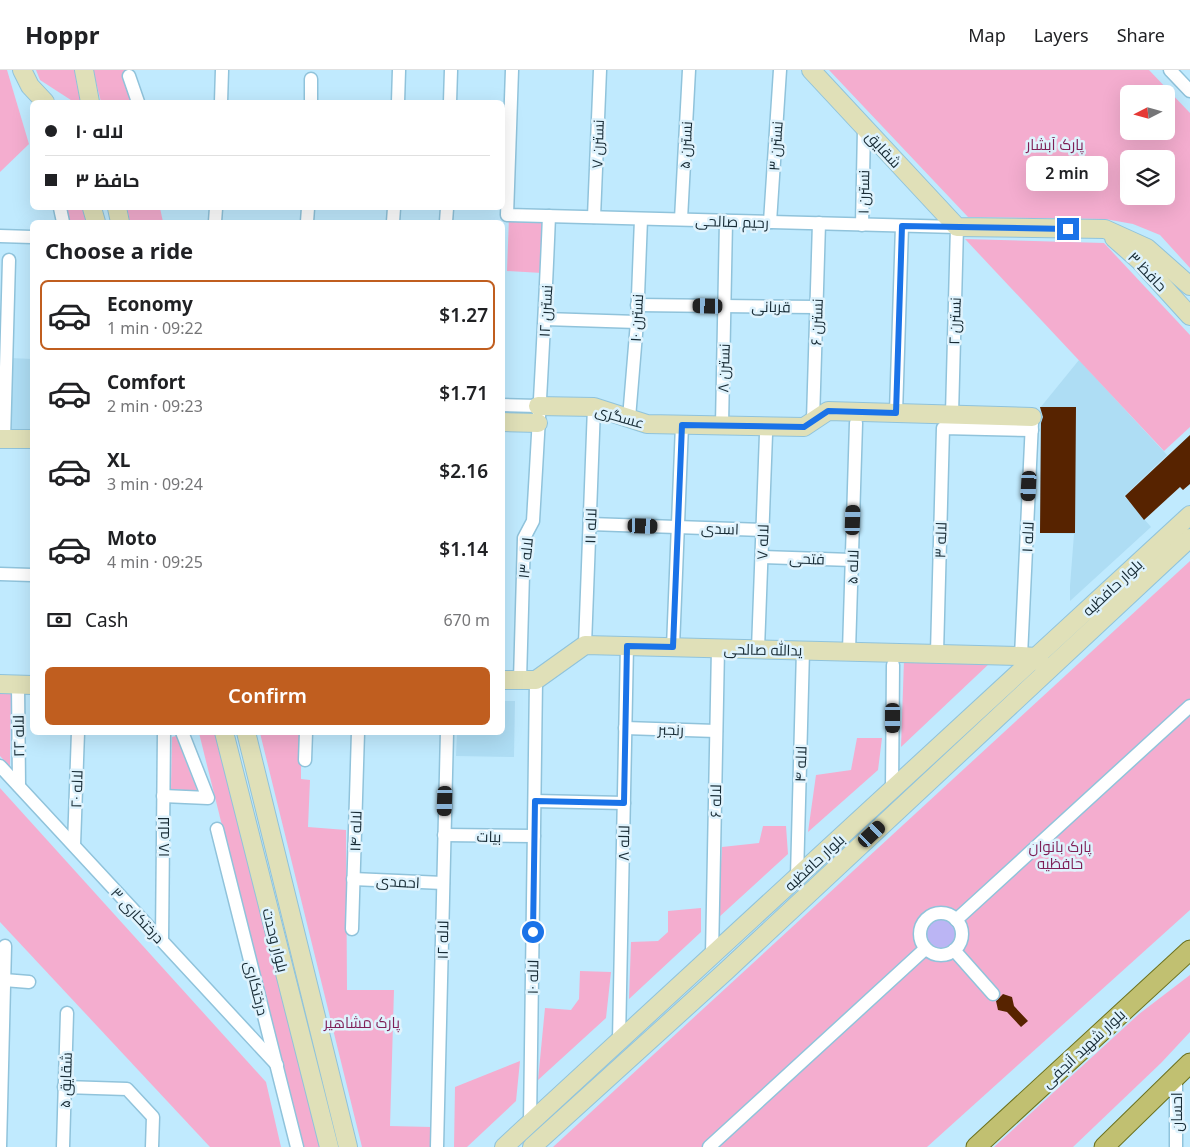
<!DOCTYPE html>
<html lang="en">
<head>
<meta charset="utf-8">
<style>
	:root { --surface:#fff; --page:#f2f2f2; --text:#202124; --muted:#757577; --line:#e0e0e0; --accent:#c05e1f }
	body { margin:0; font-family:"Noto Sans",Cairo,sans-serif; background:var(--page); color:var(--text); height:100vh; display:flex; flex-direction:column; font-size:19px; white-space:nowrap }
	* { box-sizing:border-box; margin:0 }
	p { font-size:16px; color:var(--muted) }
	.icon { flex:none; width:28px; height:28px; fill:none; stroke:currentColor; stroke-width:2; stroke-linecap:round; stroke-linejoin:round }
	.map { position:relative; flex:1; overflow:hidden }
	.panel { position:absolute; left:30px; top:150px; width:475px; height:515px; display:flex; flex-direction:column; background:var(--surface); border-radius:8px; box-shadow:0 5px 20px #0002 }
	.panel>* { flex:none }
	.top-card { position:absolute; left:30px; top:30px; width:475px; height:110px; border-radius:8px; box-shadow:0 5px 20px #0002; display:grid; align-content:center; height:110px; padding:0 15px; background:var(--surface) }
	.needle { width:32px; rotate:264deg }
	.fabs { position:absolute; left:1120px; top:15px; display:grid; gap:10px }
	.fabs a { display:grid; place-items:center; width:55px; height:55px; border-radius:8px; background:var(--surface); box-shadow:0 5px 20px #0002; font-size:25px }
	.end { position:absolute; width:22px; height:22px; margin:-11px; border:6px solid #1a73e8; background:#fff; box-shadow:0 0 0 2px #fff }
	.from { border-radius:50% }
	.bubble { position:absolute; height:35px; border-radius:8px; background:var(--surface); box-shadow:0 5px 20px #0002; font-size:16px; font-weight:600; line-height:35px; text-align:center }
	.car { position:absolute; width:15px; height:30px; margin:-15px -8px; border-radius:6px; box-shadow:0 0 4px 1px #0007; background:linear-gradient(#222 24%,#8ab4d8 0 40%,#222 0 76%,#8ab4d8 0 86%,#222 0) }
	.top-card b { display:flex; align-items:center; gap:18px; height:48px; font-size:19px }
	.top-card b+b { border-top:1px solid var(--line) }
	.top-card i { width:12px; height:12px; background:var(--text) }
	ul { padding:0; list-style:none }
	li { display:flex; align-items:center; gap:15px; height:70px; margin:0 10px 8px; padding:0 5px; border:2px solid transparent; border-radius:8px }
	li div { flex:1 }
	li b { display:block; font-size:19px }
	li em { font-style:normal; font-weight:600 }
	li.on { border-color:var(--accent) }
	li>.icon { width:45px; height:45px; stroke-width:1.5 }
	h2 { padding:0 15px; font-size:22px; line-height:60px }
	.pay { display:flex; align-items:center; gap:12px; height:55px; padding:0 15px; font-size:19px }
	.pay p { margin-inline-start:auto }
	.primary-button { display:flex; gap:10px; margin-top:auto; padding:10px 15px }
	.primary-button a { flex:1; height:58px; border-radius:8px; background:var(--accent); color:#fff; font-size:20px; font-weight:600; line-height:58px; text-align:center }
	header { display:flex; align-items:center; gap:30px; box-sizing:border-box; height:70px; padding:0 25px; background:var(--surface); border-bottom:1px solid var(--line) }
	header strong { font-size:24px }
	nav { display:flex; gap:28px; margin-inline-start:auto; font-size:18px }
	.map>svg:first-child { display:block }
	.built { fill:#aeddf4 }
	.green { fill:#f4adcf; fill-rule:evenodd }
	.water { fill:#bbb5f4 }
	.building { fill:#572300 }
	.lines { fill:none; stroke-linecap:round; stroke-linejoin:round }
	.street-casing { stroke:#90c3db; stroke-width:15 }
	.secondary-casing { stroke:#90c3db; stroke-width:20 }
	.primary-casing { stroke:#6b711e; stroke-width:21 }
	.street { stroke:#fff; stroke-width:12 }
	.secondary { stroke:#e0e0b8; stroke-width:18 }
	.primary { stroke:#c1c071; stroke-width:19 }
	.route { stroke:#1a73e8; stroke-width:6 }
	.labels { text-anchor:middle; dominant-baseline:central; stroke-width:5; stroke-linejoin:round; paint-order:stroke }
	.street-label { font-size:15px; fill:#172b35; stroke:#dff3fd }
	.park-label { font-size:15px; fill:#7f1f57; stroke:#dff3fd }
</style>
</head>
<body>
<header>
<strong>Hoppr</strong>
<nav><a>Map</a><a>Layers</a><a>Share</a></nav>
</header>
<div class="map">
<svg width="1190" height="1077" viewBox="0 0 1190 1077">
	<rect width="100%" height="100%" fill="#c0eafe"/>
	<g class="built">
		<path d="M11,288L32,289V363L9,362Z"/>
		<path d="M1079,290L1167,385L1124,426L1151,457L1070,531V516L1074,464L1040,463V338Z"/>
		<path d="M503,631H515L514,687L456,686L457,663L502,662Z"/>
	</g>
	<g class="green">
		<path d="M0,0H7L29,74L0,102Z"/>
		<path d="M36,0H77L83,31L74,32L40,10Z"/>
		<path d="M93,0H125L133,32H101Z"/>
		<path d="M829,0H1149L1190,43V198L1160,165L1133,154L1105,149L968,147ZM1129,24H1166V61H1129ZM1129,89H1166V126H1129Z"/>
		<path d="M64,138H85L88,152H68Z"/>
		<path d="M127,138H160L163,152H130Z"/>
		<path d="M509,147L544,149L542,203L507,201Z"/>
		<path d="M965,169L1104,173L1190,265V357L1164,381Z"/>
		<path d="M1190,491V840L927,1077H553Z"/>
		<path d="M904,590L991,592L901,677Z"/>
		<path d="M0,620H11L10,697L0,686Z"/>
		<path d="M199,663H219L323,1077H302Z"/>
		<path d="M260,663H301V709L310,710L308,757L346,760L347,920H394L390,1056L431,1057L430,1077H362Z"/>
		<path d="M176,666L197,720V721L171,719L172,667Z"/>
		<path d="M857,668H882L878,700L808,762L816,705L851,700Z"/>
		<path d="M0,718L266,1012L281,1077H210L0,852Z"/>
		<path d="M763,756H786L788,784L718,848L722,777L759,773Z"/>
		<path d="M701,838V862L629,929L631,872L658,871L668,862V841Z"/>
		<path d="M580,901L611,902L606,948L538,1010L545,938L571,940L579,929Z"/>
		<path d="M1190,905V962L1161,993L1073,1077H994L1139,944Z"/>
		<path d="M520,991L516,1031L467,1077H454L455,1017Z"/>
	</g>
	<circle class="water" cx="941" cy="864" r="14"/>
	<g class="building">
		<path d="M1040,337H1076L1075,463H1040L1041,353L1043,347Z"/>
		<path d="M1190,365V414L1183,420L1180,417L1144,450L1125,426Z"/>
		<path d="M1003,924L1012,927L1014,936L1028,951L1021,957L1007,942L998,940L996,931Z"/>
	</g>
	<g class="lines">
		<defs>
			<g id="street">
				<path d="M512,0L507,145L957,157L952,344"/>
				<path d="M1170,0L1190,21"/>
				<path d="M129,6L138,32"/>
				<path d="M221,32L222,0"/>
				<path d="M311,32V9"/>
				<path d="M398,32L399,0"/>
				<path d="M450,32L451,0"/>
				<path d="M60,138L63,152"/>
				<path d="M594,147L600,0"/>
				<path d="M681,149L689,0"/>
				<path d="M215,152L216,138"/>
				<path d="M307,152L308,138"/>
				<path d="M393,152L394,138"/>
				<path d="M446,152L447,138"/>
				<path d="M770,152L780,0"/>
				<path d="M862,155L864,59"/>
				<path d="M0,166L32,167"/>
				<path d="M637,235L816,237"/>
				<path d="M545,249L637,252"/>
				<path d="M502,335L538,336"/>
				<path d="M896,343L902,156"/>
				<path d="M629,348L637,252L641,149"/>
				<path d="M813,350L819,153"/>
				<path d="M722,355L726,151"/>
				<path d="M4,369L9,190"/>
				<path d="M590,454L763,460"/>
				<path d="M762,487L852,490"/>
				<path d="M0,504L32,505"/>
				<path d="M585,575L594,337"/>
				<path d="M673,577L682,355"/>
				<path d="M758,579L766,364"/>
				<path d="M849,581L856,353"/>
				<path d="M937,583L943,358L1032,360"/>
				<path d="M1021,586L1032,352"/>
				<path d="M520,610L524,468L533,451C539,350 545,248 549,146"/>
				<path d="M18,615L19,716"/>
				<path d="M625,658L716,661"/>
				<path d="M305,690L306,662"/>
				<path d="M0,696L277,995"/>
				<path d="M892,719L893,595"/>
				<path d="M163,726L208,728L182,662"/>
				<path d="M535,731L624,733"/>
				<path d="M217,759L297,1077"/>
				<path d="M444,765L534,766"/>
				<path d="M74,775L78,662"/>
				<path d="M797,807L803,580"/>
				<path d="M353,809L443,813"/>
				<circle cx="941" cy="864" r="21"/>
				<path d="M956,850L1190,636"/>
				<path d="M352,859L358,662"/>
				<path d="M162,871L164,662"/>
				<path d="M954,880L993,924"/>
				<path d="M712,885L718,578"/>
				<path d="M4,910L29,912"/>
				<path d="M619,970L627,575"/>
				<path d="M1176,1006V1077"/>
				<path d="M64,1017L127,1019L153,1047L152,1077"/>
				<path d="M530,1053L536,610"/>
				<path d="M0,1077L5,876"/>
				<path d="M63,1077L67,943"/>
				<path d="M437,1077L447,662"/>
				<path d="M709,1077L925,879"/>
			</g>
			<g id="secondary">
				<path d="M22,0L30,16L45,32"/>
				<path d="M84,0L90,32"/>
				<path d="M811,0L957,157L1105,159L1147,178L1190,216"/>
				<path d="M92,138L96,152"/>
				<path d="M117,138L120,152"/>
				<path d="M1114,168L1140,191L1190,246"/>
				<path d="M538,336L594,337L647,354L804,357L828,341L1032,347"/>
				<path d="M502,352L538,353"/>
				<path d="M0,369H32"/>
				<path d="M502,610H536L585,575L1021,586L1036,587L1040,592"/>
				<path d="M0,614L32,615"/>
				<path d="M224,662L329,1077"/>
				<path d="M246,662L348,1077"/>
				<path d="M504,1077L1190,445"/>
				<path d="M532,1077L726,901L1190,468"/>
			</g>
			<g id="primary">
				<path d="M976,1077L1190,880"/>
				<path d="M1104,1077L1190,993"/>
			</g>
		</defs>
		<use href="#street" class="street-casing"/>
		<use href="#secondary" class="secondary-casing"/>
		<use href="#primary" class="primary-casing"/>
		<use href="#street" class="street"/>
		<use href="#secondary" class="secondary"/>
		<use href="#primary" class="primary"/>
	</g>
	<g class="lines">
		<path class="route" d="M533,862L535,731L624,733L627,576L673,577L682,355L804,357L828,341L896,343L902,156L1068,159"/>
	</g>
	<g class="labels">
		<g class="street-label">
			<text transform="translate(597 74) rotate(-88)">نسترن ۷</text>
			<text transform="translate(685 75) rotate(-87)">نسترن ۵</text>
			<text transform="translate(775 76) rotate(-86)">نسترن ۳</text>
			<text transform="translate(884 79) rotate(47)">شقایق</text>
			<text transform="translate(863 122) rotate(-89)">نسترن ۱</text>
			<text transform="translate(732 151) rotate(2)">رحیم صالحی</text>
			<text transform="translate(1148 201) rotate(46)">حافظ ۳</text>
			<text transform="translate(771 236) rotate(1)">قربانی</text>
			<text transform="translate(545 241) rotate(-87)">نسترن ۱۲</text>
			<text transform="translate(636 248) rotate(-87)">نسترن ۱۰</text>
			<text transform="translate(954 251) rotate(-88)">نسترن ۲</text>
			<text transform="translate(816 252) rotate(-88)">نسترن ۶</text>
			<text transform="translate(723 298) rotate(-88)">نسترن ۸</text>
			<text transform="translate(620 346) rotate(16)">عسگری</text>
			<text transform="translate(590 456) rotate(-88)">لاله ۱۱</text>
			<text transform="translate(720 458) rotate(2)">اسدی</text>
			<text transform="translate(1027 467) rotate(-87)">لاله ۱</text>
			<text transform="translate(940 470) rotate(-88)">لاله ۳</text>
			<text transform="translate(762 472) rotate(-88)">لاله ۷</text>
			<text transform="translate(525 488) rotate(-84)">لاله ۱۳</text>
			<text transform="translate(807 488) rotate(2)">فتحی</text>
			<text transform="translate(852 497) rotate(-88)">لاله ۵</text>
			<text transform="translate(1112 517) rotate(-43)">بلوار حافظیه</text>
			<text transform="translate(763 579) rotate(1)">یدالله صالحی</text>
			<text transform="translate(671 659) rotate(2)">رنجبر</text>
			<text transform="translate(18 666) rotate(-91)">لاله ۲۲</text>
			<text transform="translate(800 694) rotate(-88)">لاله ۴</text>
			<text transform="translate(76 719) rotate(-88)">لاله ۲۰</text>
			<text transform="translate(715 731) rotate(-89)">لاله ۶</text>
			<text transform="translate(355 761) rotate(-88)">لاله ۱۴</text>
			<text transform="translate(489 766) rotate(1)">بیات</text>
			<text transform="translate(163 767) rotate(-90)">لاله ۱۸</text>
			<text transform="translate(623 773) rotate(-89)">لاله ۸</text>
			<text transform="translate(814 792) rotate(-43)">بلوار حافظیه</text>
			<text transform="translate(398 811) rotate(3)">احمدی</text>
			<text transform="translate(138 845) rotate(47)">درختکاری ۳</text>
			<text transform="translate(276 870) rotate(76)">بلوار وحدت</text>
			<text transform="translate(442 870) rotate(-89)">لاله ۱۲</text>
			<text transform="translate(532 907) rotate(-89)">لاله ۱۰</text>
			<text transform="translate(257 918) rotate(76)">درختکاری</text>
			<text transform="translate(1083 978) rotate(-43)">بلوار شهید آنجفی</text>
			<text transform="translate(65 1010) rotate(-88)">شقایق ۵</text>
			<text transform="translate(1176 1042) rotate(-90)">احسان</text>
		</g>
		<g class="park-label">
			<text x="1055" y="74">پارک آبشار</text>
			<text x="1060" y="776">پارک بانوان<tspan x="1060" dy="17">حافظیه</tspan></text>
			<text x="362" y="952">پارک مشاهیر</text>
		</g>
	</g>
</svg>
<div class="fabs">
<a><svg class="needle" viewBox="-14 -14 28 28"><path d="M0-13l5 13h-10z" fill="#e53935"/><path d="M0 13l5-13h-10z" fill="#757577"/></svg></a>
<a><svg class="icon" aria-label="layers" viewBox="0 0 24 24"><path d="M12 4l9 5-9 5-9-5zM3 14l9 5 9-5"/></svg></a>
</div>
<i class="end from" style="left:533px;top:862px"></i>
<i class="end" style="left:1068px;top:159px"></i>
<div class="bubble" style="left:1026px;top:86px;width:82px">2 min</div>
<i class="car" style="left:708px;top:236px;rotate:271deg"></i>
<i class="car" style="left:1029px;top:416px;rotate:183deg"></i>
<i class="car" style="left:853px;top:450px;rotate:2deg"></i>
<i class="car" style="left:643px;top:456px;rotate:92deg"></i>
<i class="car" style="left:893px;top:648px;rotate:180deg"></i>
<i class="car" style="left:445px;top:731px;rotate:182deg"></i>
<i class="car" style="left:872px;top:764px;rotate:47deg"></i>
<div class="top-card">
<b><i class="from"></i>لاله ۱۰</b>
<b><i></i>حافظ ۳</b>
</div>
<section class="panel">
<h2>Choose a ride</h2>
<ul>
<li class="on"><svg class="icon" aria-label="car" viewBox="0 0 24 24"><path d="M5 17H2v-5l4-1 3-4h7l3 4 3 1v5h-3M9 17h6M6 11h13"/><circle cx="7" cy="17" r="2"/><circle cx="17" cy="17" r="2"/></svg><div><b>Economy</b><p>1 min · 09:22</p></div><em>$1.27</em></li>
<li><svg class="icon" aria-label="car" viewBox="0 0 24 24"><path d="M5 17H2v-5l4-1 3-4h7l3 4 3 1v5h-3M9 17h6M6 11h13"/><circle cx="7" cy="17" r="2"/><circle cx="17" cy="17" r="2"/></svg><div><b>Comfort</b><p>2 min · 09:23</p></div><em>$1.71</em></li>
<li><svg class="icon" aria-label="car" viewBox="0 0 24 24"><path d="M5 17H2v-5l4-1 3-4h7l3 4 3 1v5h-3M9 17h6M6 11h13"/><circle cx="7" cy="17" r="2"/><circle cx="17" cy="17" r="2"/></svg><div><b>XL</b><p>3 min · 09:24</p></div><em>$2.16</em></li>
<li><svg class="icon" aria-label="car" viewBox="0 0 24 24"><path d="M5 17H2v-5l4-1 3-4h7l3 4 3 1v5h-3M9 17h6M6 11h13"/><circle cx="7" cy="17" r="2"/><circle cx="17" cy="17" r="2"/></svg><div><b>Moto</b><p>4 min · 09:25</p></div><em>$1.14</em></li>
</ul>
<div class="pay"><svg class="icon" aria-label="cash" viewBox="0 0 24 24"><path d="M3 7h18v10H3z"/><circle cx="12" cy="12" r="2"/></svg>Cash<p>670 m</p></div>
<div class="primary-button"><a>Confirm</a></div>
</section>
</div>
</body>
</html>
